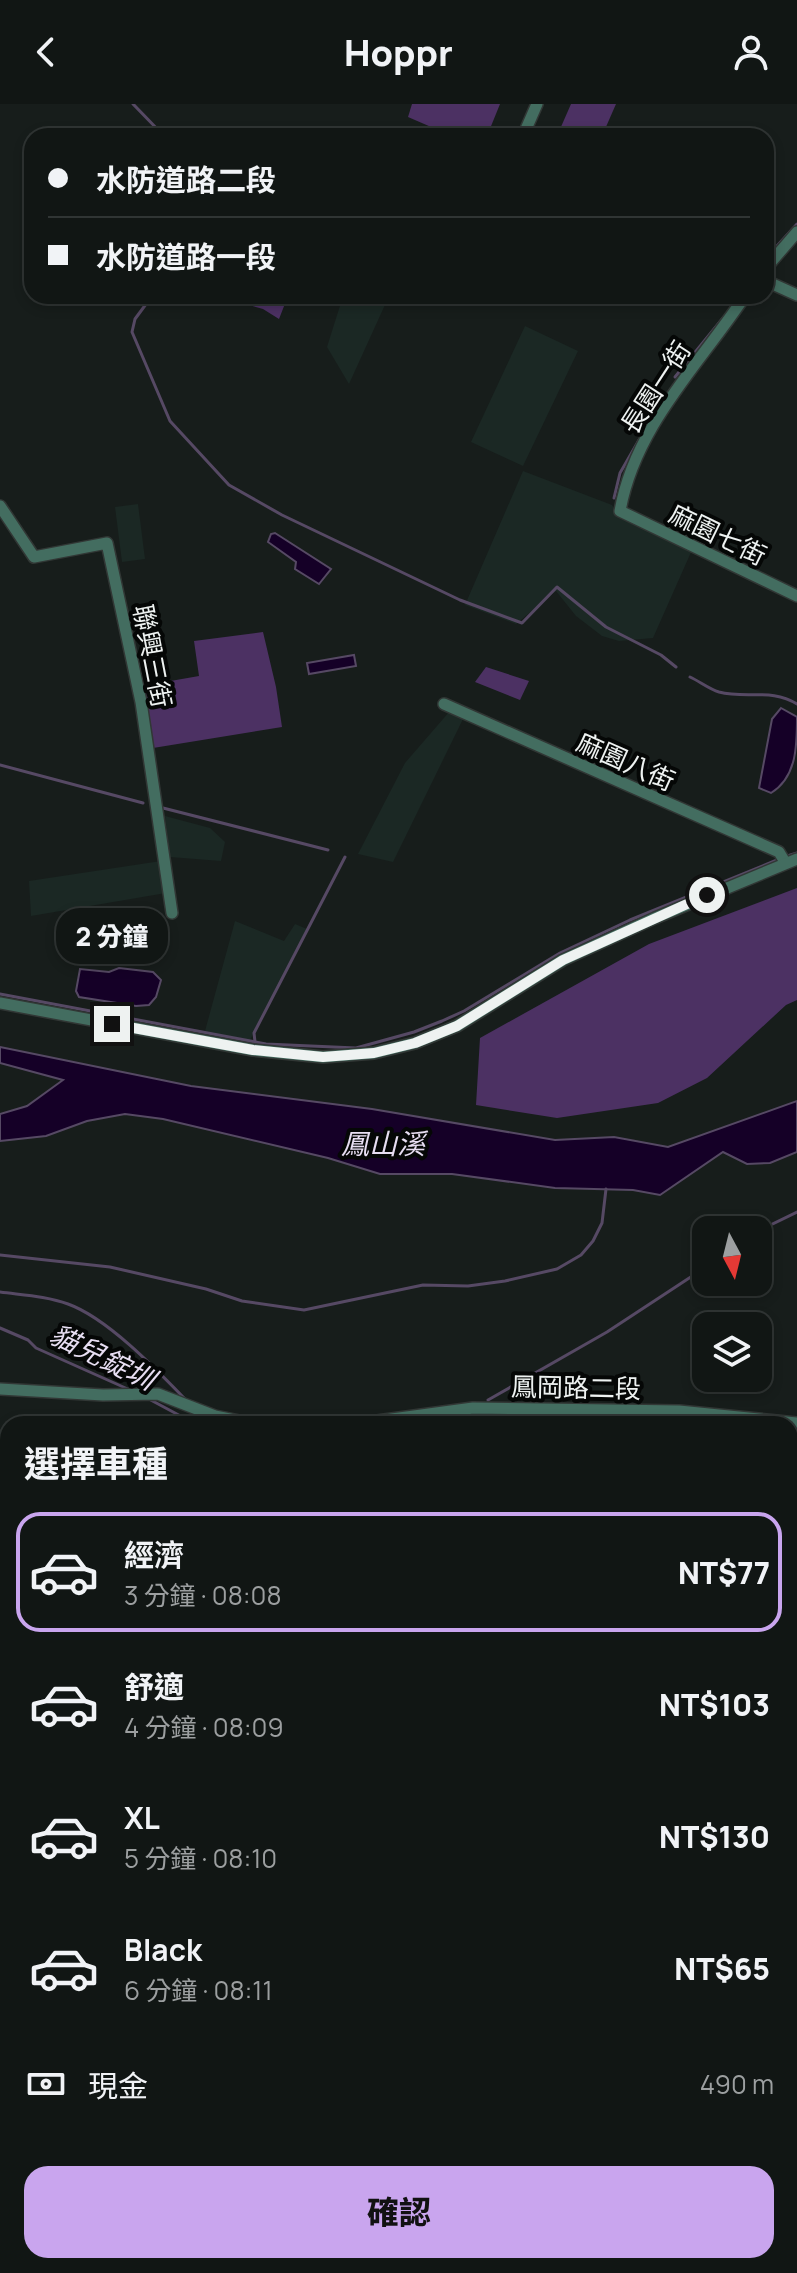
<!DOCTYPE html>
<html lang="zh-TW">
<head>
<meta charset="utf-8">
<style>
	:root { --surface:#111614; --page:#1a1f1d; --text:#f1f3f6; --muted:#9c9fa0; --line:#303534; --accent:#c9a5ee }
	body { margin:0; font-family:Manrope,"Noto Sans TC",sans-serif; background:var(--page); color:var(--text); height:100vh; display:flex; flex-direction:column; font-size:30px; white-space:nowrap }
	* { box-sizing:border-box; margin:0 }
	p { font-size:26px; color:var(--muted) }
	.icon { flex:none; width:44px; height:44px; fill:none; stroke:currentColor; stroke-width:2; stroke-linecap:round; stroke-linejoin:round }
	.map { position:relative; flex:1; overflow:hidden }
	.details { position:absolute; left:0px; top:1312px; width:798px; height:858px; display:flex; flex-direction:column; background:var(--surface); border-radius:24px 24px 0 0; box-shadow:0 4px 12px #0003,0 0 0 2px var(--line) }
	.details>* { flex:none }
	.top-card { position:absolute; left:24px; top:24px; width:750px; height:176px; border-radius:24px; box-shadow:0 4px 12px #0003,0 0 0 2px var(--line); display:grid; align-content:center; height:176px; padding:0 24px; background:var(--surface) }
	.needle { width:52px; rotate:173deg }
	.controls { position:absolute; left:692px; top:1112px; display:grid; gap:16px }
	.controls a { display:grid; place-items:center; width:80px; height:80px; border-radius:16px; background:var(--surface); box-shadow:0 4px 12px #0003,0 0 0 2px var(--line); font-size:40px }
	.end { position:absolute; width:36px; height:36px; margin:-18px; border:10px solid #eef2f1; background:#111; box-shadow:0 0 0 4px #111 }
	.from { border-radius:50% }
	.bubble { position:absolute; height:56px; border-radius:24px; background:var(--surface); box-shadow:0 4px 12px #0003,0 0 0 2px var(--line); font-size:26px; font-weight:800; line-height:56px; text-align:center }
	.top-card b { display:flex; align-items:center; gap:28px; height:76px; font-size:30px }
	.top-card b+b { border-top:2px solid var(--line) }
	.top-card i { width:20px; height:20px; background:var(--text) }
	ul { padding:0; list-style:none }
	li { display:flex; align-items:center; gap:24px; height:120px; margin:0 16px 12px; padding:0 8px; border:4px solid transparent; border-radius:24px }
	li div { flex:1 }
	li b { display:block; font-size:30px }
	li em { font-style:normal; font-weight:800 }
	li.active { border-color:var(--accent) }
	li>.icon { width:72px; height:72px; stroke-width:1.5 }
	h2 { padding:0 24px; font-size:36px; line-height:96px }
	.pay { display:flex; align-items:center; gap:20px; height:88px; padding:0 24px; font-size:30px }
	.pay p { margin-inline-start:auto }
	.primary-button { display:flex; gap:16px; margin-top:auto; padding:16px 24px }
	.primary-button a { flex:1; height:92px; border-radius:24px; background:var(--accent); color:#111; font-size:32px; font-weight:800; line-height:92px; text-align:center }
	header { display:flex; justify-content:space-between; align-items:center; height:104px; padding:0 24px; background:var(--surface); font-size:36px; font-weight:800 }
	.map>svg:first-child { display:block }
	.built { fill:#1b2824 }
	.green { fill:#4c3163 }
	.water { fill:#150027; stroke:#564964; stroke-width:2 }
	.lines { fill:none; stroke-linecap:round; stroke-linejoin:round }
	.stream { stroke:#564964; stroke-width:3 }
	.minor-casing { stroke:#313735; stroke-width:14 }
	.minor { stroke:#436d60; stroke-width:11 }
	.route { stroke:#eef2f1; stroke-width:10 }
	.labels { text-anchor:middle; dominant-baseline:central; stroke-width:8; stroke-linejoin:round; paint-order:stroke }
	.street-label { font-size:26px; fill:#eef2f1; stroke:#050706 }
	.water-label { font-size:28px; font-style:italic; fill:#e7def2; stroke:#050706 }
</style>
</head>
<body>
<header><svg class="icon" aria-label="back" viewBox="0 0 24 24"><path d="M15 5l-7 7 7 7"/></svg>Hoppr<svg class="icon" aria-label="person" viewBox="0 0 24 24"><circle cx="12" cy="8" r="4"/><path d="M4 21q1-7 8-7t8 7"/></svg></header>
<div class="map">
<svg width="797" height="2169" viewBox="0 0 797 2169">
	<rect width="100%" height="100%" fill="#171d1b"/>
	<g class="built">
		<path d="M343,192H389L349,280L327,243Z"/>
		<path d="M525,222L578,247L523,362L471,338Z"/>
		<path d="M523,367L612,401L621,415L692,446L653,534L619,537L602,532L576,512L556,487L516,520L465,501Z"/>
		<path d="M138,400L145,455L122,458L115,403Z"/>
		<path d="M450,607L463,615L393,758L358,750L405,659Z"/>
		<path d="M165,712L210,724L225,738L221,757L170,753Z"/>
		<path d="M161,757L166,789L31,812L29,777Z"/>
		<path d="M235,817L284,837L295,820L307,825L250,936L205,927Z"/>
		<path d="M0,1481L8,1484V2162H201L197,2169H0Z"/>
	</g>
	<g class="green">
		<path d="M412,0H500L487,32H452L408,13Z"/>
		<path d="M571,0H616L602,32H557Z"/>
		<path d="M246,192H288L279,215L263,205L242,199Z"/>
		<path d="M263,528L276,583L282,623L153,644L142,582L199,572L194,537Z"/>
		<path d="M486,563L529,577L520,596L475,578Z"/>
		<path d="M797,784V896L786,901L707,974L658,999L557,1014L476,1001L480,934L649,840Z"/>
		<path d="M0,1341L8,1346V1396L0,1409Z"/>
		<path d="M0,1800L8,1803V1979L0,1975Z"/>
		<path d="M790,1806L797,1809V2019L790,1992Z"/>
		<path d="M797,2101V2169H513L507,2162H790V2106L792,2107Z"/>
	</g>
	<g class="water">
		<path d="M275,429L331,465L319,480L295,465L296,458L268,438L271,430Z"/>
		<path d="M354,551L356,562L309,570L307,559Z"/>
		<path d="M781,604L797,613C797,641 797,673 771,689L759,684L772,615Z"/>
		<path d="M119,864L153,868L161,876L156,893L149,901L136,902L79,893L76,887L80,865L109,868Z"/>
		<path d="M0,943L191,982L372,1005L555,1036L614,1033L668,1043L797,997V1048L770,1059L747,1060L723,1048L660,1091L633,1086L555,1084L452,1070H380L328,1054L163,1015L125,1010L87,1017L46,1032L0,1037V1010L27,1002L63,976L0,959Z"/>
	</g>
	<g class="lines">
		<g class="stream">
			<path d="M133,0L164,32"/>
			<path d="M766,154L797,120"/>
			<path d="M152,192L135,215L132,228L170,317L229,381L282,411L460,496L522,519L557,483L606,523L661,551L676,563"/>
			<path d="M675,273L723,214"/>
			<path d="M646,322L661,294"/>
			<path d="M614,394L620,369L639,336"/>
			<path d="M690,573C699,577 709,585 719,588C746,595 772,584 797,600"/>
			<path d="M0,661L143,699"/>
			<path d="M163,704L328,746"/>
			<path d="M784,753L797,749"/>
			<path d="M0,890L266,940L356,944L414,928L442,917L464,907L560,849L630,816L777,756"/>
			<path d="M255,938L254,929L345,753"/>
			<path d="M758,1127L797,1108"/>
			<path d="M0,1151L110,1163L206,1185L242,1197L304,1206L423,1181L468,1182L505,1177L557,1165L581,1151L593,1137L602,1119L606,1085"/>
			<path d="M0,1188C22,1191 47,1192 68,1200C107,1214 156,1265 185,1295"/>
			<path d="M0,1224L28,1236L36,1244L130,1286"/>
			<path d="M147,1294L188,1316"/>
			<path d="M488,1296L607,1228L706,1163"/>
			<path d="M203,1314L209,1320"/>
			<path d="M465,1320L467,1313"/>
			<path d="M790,1456H797"/>
			<path d="M790,1718L797,1722"/>
			<path d="M790,1727L797,1732"/>
		</g>
		<defs>
			<g id="minor">
				<path d="M523,32L537,0"/>
				<path d="M766,164L797,128"/>
				<path d="M766,177L797,191"/>
				<path d="M745,192C699,261 635,322 620,407L797,492"/>
				<path d="M0,402L34,453L107,439L141,598L172,809"/>
				<path d="M444,600L779,748L785,758"/>
				<path d="M0,899L253,946L323,953L374,949L415,939L457,922L563,856L655,814L797,755"/>
				<path d="M0,1285L103,1291L158,1290L215,1312L254,1320"/>
				<path d="M355,1320L473,1304L679,1307L797,1319"/>
				<path d="M790,1850L797,1854"/>
				<path d="M413,2162L438,2166"/>
				<path d="M738,2162L747,2169"/>
				<path d="M291,2169L294,2162"/>
			</g>
		</defs>
		<use href="#minor" class="minor-casing"/>
		<use href="#minor" class="minor"/>
	</g>
	<g class="lines">
		<path class="route" d="M112,920L253,946L323,953L374,949L415,939L457,922L563,856L707,791"/>
	</g>
	<g class="labels">
		<g class="street-label">
			<text transform="translate(655 283) rotate(-57)">長園一街</text>
			<text transform="translate(718 430) rotate(26)">麻園七街</text>
			<text transform="translate(153 552) rotate(79)">聯興三街</text>
			<text transform="translate(626 657) rotate(24)">麻園八街</text>
			<text transform="translate(576 1283) rotate(1)">鳳岡路二段</text>
		</g>
		<g class="water-label">
			<text x="383" y="1039">鳳山溪</text>
			<text transform="translate(103 1252) rotate(26)">貓兒錠圳</text>
		</g>
	</g>
</svg>
<div class="controls">
<a><svg class="needle" viewBox="-14 -14 28 28"><path d="M0-13l5 13h-10z" fill="#e53935"/><path d="M0 13l5-13h-10z" fill="#9c9fa0"/></svg></a>
<a><svg class="icon" aria-label="layers" viewBox="0 0 24 24"><path d="M12 4l9 5-9 5-9-5zM3 14l9 5 9-5"/></svg></a>
</div>
<i class="end from" style="left:707px;top:791px"></i>
<i class="end" style="left:112px;top:920px"></i>
<div class="bubble" style="left:56px;top:804px;width:112px">2 分鐘</div>
<div class="top-card">
<b><i class="from"></i>水防道路二段</b>
<b><i></i>水防道路一段</b>
</div>
<section class="details">
<h2>選擇車種</h2>
<ul>
<li class="active"><svg class="icon" aria-label="car" viewBox="0 0 24 24"><path d="M5 17H2v-5l4-1 3-4h7l3 4 3 1v5h-3M9 17h6M6 11h13"/><circle cx="7" cy="17" r="2"/><circle cx="17" cy="17" r="2"/></svg><div><b>經濟</b><p>3 分鐘 · 08:08</p></div><em>NT$77</em></li>
<li><svg class="icon" aria-label="car" viewBox="0 0 24 24"><path d="M5 17H2v-5l4-1 3-4h7l3 4 3 1v5h-3M9 17h6M6 11h13"/><circle cx="7" cy="17" r="2"/><circle cx="17" cy="17" r="2"/></svg><div><b>舒適</b><p>4 分鐘 · 08:09</p></div><em>NT$103</em></li>
<li><svg class="icon" aria-label="car" viewBox="0 0 24 24"><path d="M5 17H2v-5l4-1 3-4h7l3 4 3 1v5h-3M9 17h6M6 11h13"/><circle cx="7" cy="17" r="2"/><circle cx="17" cy="17" r="2"/></svg><div><b>XL</b><p>5 分鐘 · 08:10</p></div><em>NT$130</em></li>
<li><svg class="icon" aria-label="car" viewBox="0 0 24 24"><path d="M5 17H2v-5l4-1 3-4h7l3 4 3 1v5h-3M9 17h6M6 11h13"/><circle cx="7" cy="17" r="2"/><circle cx="17" cy="17" r="2"/></svg><div><b>Black</b><p>6 分鐘 · 08:11</p></div><em>NT$65</em></li>
</ul>
<div class="pay"><svg class="icon" aria-label="cash" viewBox="0 0 24 24"><path d="M3 7h18v10H3z"/><circle cx="12" cy="12" r="2"/></svg>現金<p>490 m</p></div>
<div class="primary-button"><a>確認</a></div>
</section>
</div>
</body>
</html>
